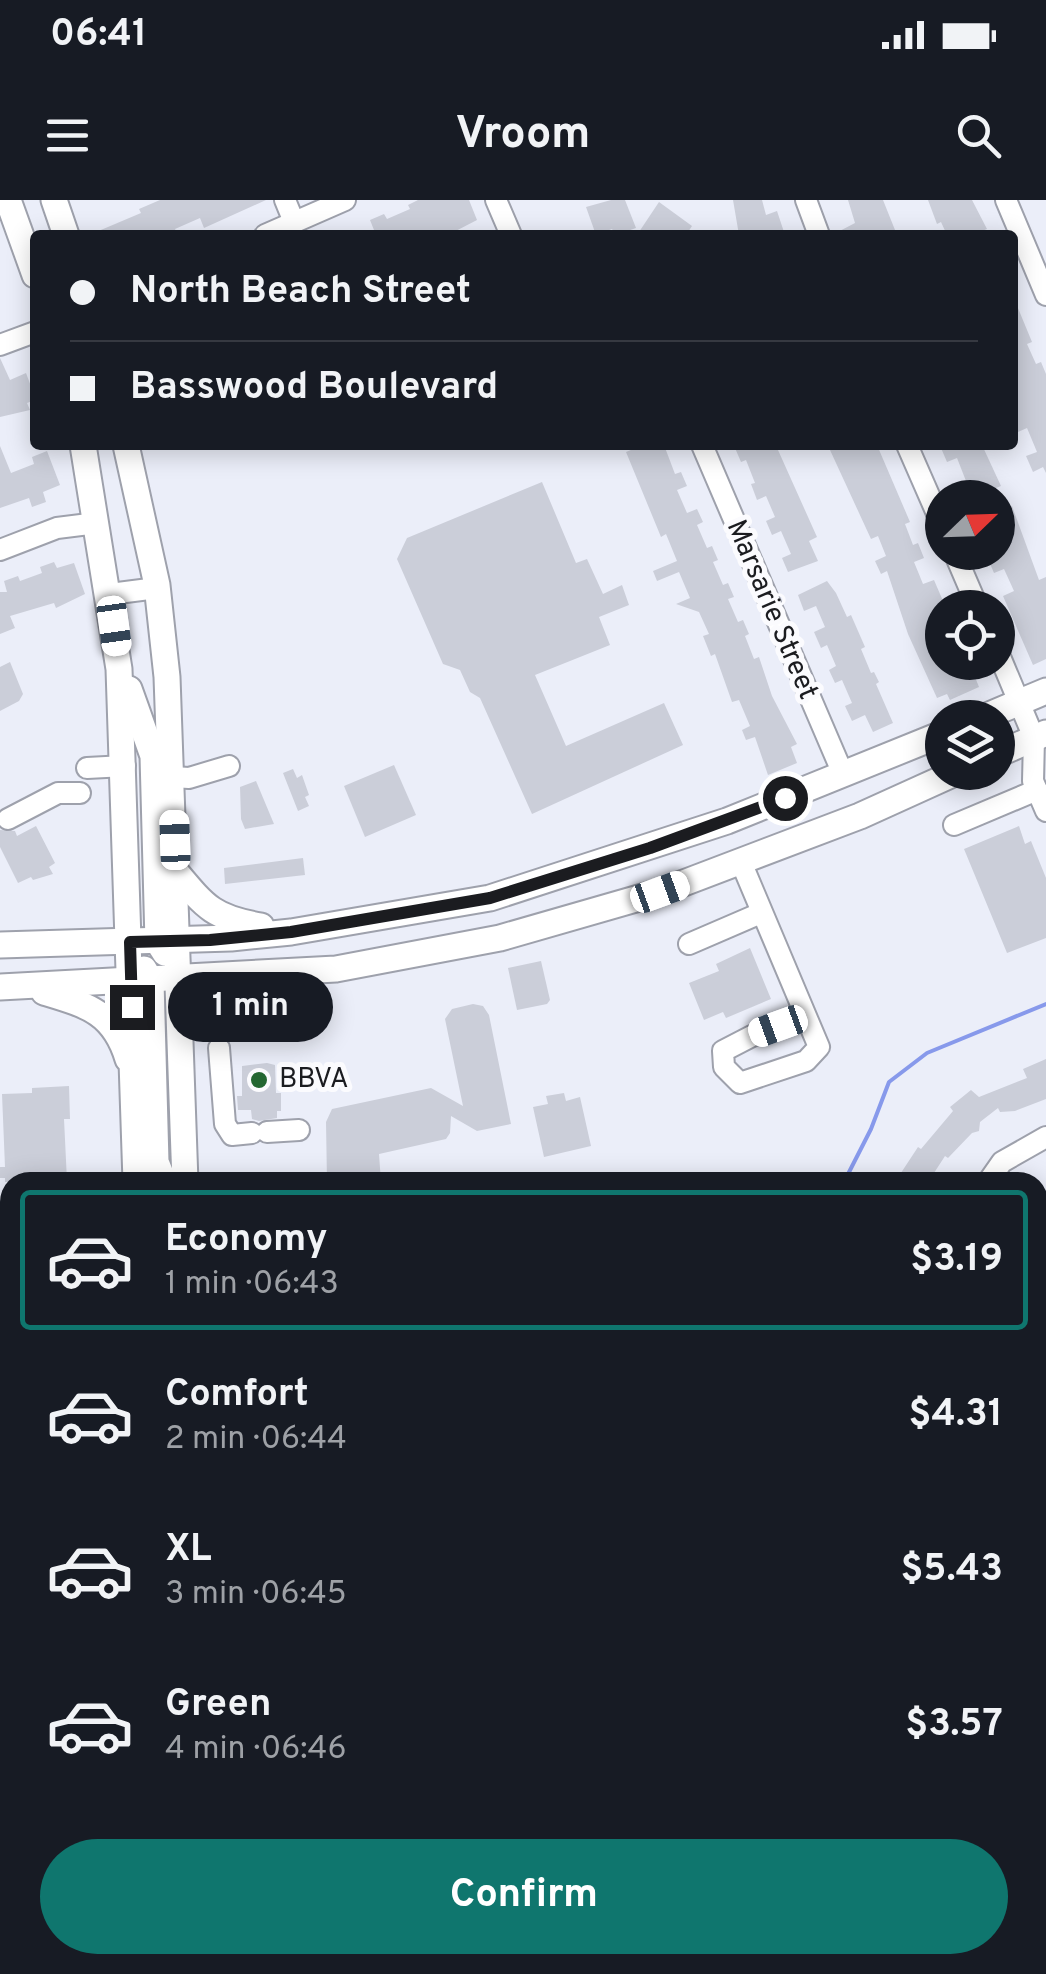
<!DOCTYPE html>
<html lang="en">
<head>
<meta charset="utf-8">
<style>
	:root { --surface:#171b24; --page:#242831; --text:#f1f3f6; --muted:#9ea1a6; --line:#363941; --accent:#0f766e }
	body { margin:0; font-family:Overpass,sans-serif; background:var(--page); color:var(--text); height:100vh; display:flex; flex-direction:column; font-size:38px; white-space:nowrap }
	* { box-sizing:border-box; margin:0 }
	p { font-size:32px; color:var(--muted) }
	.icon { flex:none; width:55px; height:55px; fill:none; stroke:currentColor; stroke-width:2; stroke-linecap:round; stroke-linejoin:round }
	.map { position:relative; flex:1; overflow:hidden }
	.panel { position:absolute; left:0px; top:972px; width:1048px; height:802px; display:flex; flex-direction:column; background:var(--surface); border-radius:30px 30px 0 0; box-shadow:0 5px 25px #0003 }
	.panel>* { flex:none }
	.top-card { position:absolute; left:30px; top:30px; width:988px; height:220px; border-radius:10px; box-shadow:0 5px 25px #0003; display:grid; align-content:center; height:220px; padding:0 40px; background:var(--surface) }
	.needle { width:65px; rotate:67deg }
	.buttons { position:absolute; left:925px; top:280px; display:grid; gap:20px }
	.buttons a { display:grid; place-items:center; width:90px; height:90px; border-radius:50%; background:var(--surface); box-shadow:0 5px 25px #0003; font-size:50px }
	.end { position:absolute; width:45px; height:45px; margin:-22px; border:12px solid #1b1c20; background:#fff; box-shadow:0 0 0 5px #fff }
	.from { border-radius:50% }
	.bubble { position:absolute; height:70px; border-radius:35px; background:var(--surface); box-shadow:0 5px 25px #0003; font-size:32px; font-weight:700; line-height:70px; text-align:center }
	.car { position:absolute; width:30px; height:60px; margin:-30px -15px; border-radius:12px; box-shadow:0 0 8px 2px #0007; background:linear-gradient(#fff 24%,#345 0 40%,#fff 0 76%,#345 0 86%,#fff 0) }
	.top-card b { display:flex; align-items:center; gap:35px; height:95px; font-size:38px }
	.top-card b+b { border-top:2px solid var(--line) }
	.top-card i { width:25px; height:25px; background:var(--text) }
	ul { padding:18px 0 0; list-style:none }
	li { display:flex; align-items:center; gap:30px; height:140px; margin:0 20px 15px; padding:0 20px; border:5px solid transparent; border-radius:10px }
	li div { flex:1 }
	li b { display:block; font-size:38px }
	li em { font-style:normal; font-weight:700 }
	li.selected { border-color:var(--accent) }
	li>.icon { width:90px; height:90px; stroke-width:1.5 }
	.action { display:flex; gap:20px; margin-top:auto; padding:20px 40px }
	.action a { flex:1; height:115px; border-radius:60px; background:var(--accent); color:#fff; font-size:40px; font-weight:700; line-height:115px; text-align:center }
	.status { display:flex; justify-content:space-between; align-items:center; height:70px; padding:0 50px; background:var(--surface); direction:ltr }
	.status svg { height:28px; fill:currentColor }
	header { display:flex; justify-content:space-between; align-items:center; height:130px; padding:0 40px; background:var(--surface); font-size:45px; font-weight:700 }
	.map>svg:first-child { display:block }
	.green { fill:#b8eebe }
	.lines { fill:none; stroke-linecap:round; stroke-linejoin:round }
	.stream { stroke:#8799eb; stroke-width:4 }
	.building { fill:#cbced9 }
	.minor-casing { stroke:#9ea1ac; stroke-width:24 }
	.major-casing { stroke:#9ea1ac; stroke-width:29 }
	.minor { stroke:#fff; stroke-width:20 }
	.major { stroke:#fff; stroke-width:25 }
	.route { stroke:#1b1c20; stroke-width:12 }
	.poi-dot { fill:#246732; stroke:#fbfbfe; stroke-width:4 }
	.labels { text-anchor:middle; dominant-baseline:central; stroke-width:10; stroke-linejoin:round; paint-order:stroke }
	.street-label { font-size:28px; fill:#1b1c20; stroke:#fbfbfe }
	.poi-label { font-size:28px; fill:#1b1c20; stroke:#fbfbfe; text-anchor:start }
</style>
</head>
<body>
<div class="status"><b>06:41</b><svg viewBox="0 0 49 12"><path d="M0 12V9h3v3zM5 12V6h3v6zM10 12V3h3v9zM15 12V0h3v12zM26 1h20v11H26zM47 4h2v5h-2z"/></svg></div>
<header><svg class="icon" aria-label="menu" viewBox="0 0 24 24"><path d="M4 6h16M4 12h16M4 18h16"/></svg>Vroom<svg class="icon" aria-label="search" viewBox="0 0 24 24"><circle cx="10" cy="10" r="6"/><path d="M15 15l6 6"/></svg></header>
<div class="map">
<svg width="1046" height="1774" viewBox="0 0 1046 1774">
	<rect width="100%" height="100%" fill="#ebeef9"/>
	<path class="green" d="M10,1247V1441L0,1450V1249Z"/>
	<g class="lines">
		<g class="stream">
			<path d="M844,982L871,929L889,882L927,853L1046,804"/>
			<path d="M0,1401L10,1392"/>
		</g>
	</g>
	<g class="building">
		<path d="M160,0H266L204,28L200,18L175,29L178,35H89L141,13L139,9Z"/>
		<path d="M418,0H469L477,20L448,35H376L370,20L384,14L387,19L410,9L408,5Z"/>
		<path d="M611,0H625L636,28L616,35L612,29L596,35L586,7Z"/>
		<path d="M733,0H762L766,15L777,11L784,32L739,35Z"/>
		<path d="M848,0H883L897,35H832L855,23Z"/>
		<path d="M928,0H972L987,29L972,35H947L941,22L937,24Z"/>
		<path d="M659,2L692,26L686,35H667L660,30L657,35H637Z"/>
		<path d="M1013,96L1032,142L1027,144L1036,164L1041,162L1046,174V273L1043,267L1033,272L1026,256L1037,252L1027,228L1018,232L1012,218Z"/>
		<path d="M0,158L10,180L26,173L35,197V200L27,203L30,210L0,217Z"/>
		<path d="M643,245H664L675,274L681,272L687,286L677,290L687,313L697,309L703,322L697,325L707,348L712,346L718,360L713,362L723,385L728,383L734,397L728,399L738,422L743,420L749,434L745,436L754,459L759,457L772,496L797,544L791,547L797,563L768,575L755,537L746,540L742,530L750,526L739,500L732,502L715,454L711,456L703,436L709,434L699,412L676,404L690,398L679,372L657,381L653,371L677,361L666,334L661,337L626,252Z"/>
		<path d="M742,245H772L778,250L817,337L809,341L818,361L788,372L782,358L791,354L781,331L772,335L766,321L775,317L766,296L757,300L751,284L755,283L746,260L741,262L735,248Z"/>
		<path d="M842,245H877L910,322L905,324L913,345L918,343L924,358L914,362L923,384L934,380L943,401L942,462H969L979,487L950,500L947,494L937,498L908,434L887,371L881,374L875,361L886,356L878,336L871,339L830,250Z"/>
		<path d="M948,245H982L1001,286L996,288L1000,298H962L957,285L966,281L957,258L947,262L941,248Z"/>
		<path d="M0,246L11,273L34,264L32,257L47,251L60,285L43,292L46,302L32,307L29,298L0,308Z"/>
		<path d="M542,282L576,363L587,359L603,394L622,385L629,405L599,417L610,445L535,475L566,546L664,503L683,545L532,614L480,498L470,492L460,470L443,464L397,359L407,338Z"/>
		<path d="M1012,306L1039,380L1046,377V459L1033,465L1003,396L1014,391L1004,369L994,373L985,352H998V311Z"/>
		<path d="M54,362L57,368L74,363L85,394L56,408L54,403L10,416L15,428L0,434V392H7L4,381L18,376L20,381L42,373L40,367Z"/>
		<path d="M827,381L836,393L847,417L851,415L865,447L861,449L871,473L874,472L879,482L876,484L893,523L873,532L865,515L852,521L845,506L852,503L842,480L835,483L829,470L836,466L827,445L821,448L814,432L825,427L816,406L804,411L798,395Z"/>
		<path d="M10,462L23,494L19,501L0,511V467Z"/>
		<path d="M394,565L416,615L365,637L344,586Z"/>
		<path d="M293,569L297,578L302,575L309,595L305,597L309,606L298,611L283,573Z"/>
		<path d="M256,581L274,624L245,629L241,619L240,587Z"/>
		<path d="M36,626L55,663L49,667L53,674L33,680L31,677L18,683L0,647V630L15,631L17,636Z"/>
		<path d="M1019,626L1025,644L1031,641L1046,678V738L1007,753L964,649Z"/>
		<path d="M303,658L305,675L225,684L224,668Z"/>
		<path d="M750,748L771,799L726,818L723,812L704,820L689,783L719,771L716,764Z"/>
		<path d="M541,761L550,800L547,804L517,810L508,768Z"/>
		<path d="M473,804L483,806L489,815L511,924L477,931L451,916L450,933L446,939L379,954L381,982H327L326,922L332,909L431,888L463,906L445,819L452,809Z"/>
		<path d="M1046,859V899L1015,911L1000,912L998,908L980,922L979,931L972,933L948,958L945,956L934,973L936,982H895L918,947L921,949L953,911L950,907L971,890L979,897L1027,878L1023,869Z"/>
		<path d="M267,863L275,865L276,893H281V911H277V918L259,921L252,919L251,910H238L237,896H242V866Z"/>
		<path d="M69,886L70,919H64L67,981L5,982V978H0V967H5L2,894L32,893V888Z"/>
		<path d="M564,893L566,901L580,897L591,946L544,957L533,907L548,904L546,896Z"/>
	</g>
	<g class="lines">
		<defs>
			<g id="minor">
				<path d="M285,0L294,22"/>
				<path d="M496,0L511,35"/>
				<path d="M806,0L819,35"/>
				<path d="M1006,0L1046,95"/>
				<path d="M265,35L345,0"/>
				<path d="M0,145L35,132"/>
				<path d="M702,245L843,574"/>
				<path d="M907,245L942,325"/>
				<path d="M0,350L57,328L97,323"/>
				<path d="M954,352L978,408"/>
				<path d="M110,394L157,388"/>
				<path d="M998,452L1034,538L1033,581L1046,611"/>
				<path d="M87,568L125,566"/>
				<path d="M173,577L189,578L229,566"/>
				<path d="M8,619L58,593H80"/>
				<path d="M954,625L1037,590"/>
				<path d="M741,662L819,847L806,861L740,883L724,867L723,851L752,836L805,816"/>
				<path d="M689,744L761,713"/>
				<path d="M219,848L225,924L232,935L252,933"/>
				<path d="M267,932L299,930"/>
				<path d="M988,982L1002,962L1046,937"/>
				<path d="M1038,1044L1046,1048"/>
				<path d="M0,1311L10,1303"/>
				<path d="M1038,1410L1046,1430"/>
				<path d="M0,1597L10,1592"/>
				<path d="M142,1765L146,1774"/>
				<path d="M429,1765L433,1774"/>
				<path d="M619,1765L622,1774"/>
				<path d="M803,1765L807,1774"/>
				<path d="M993,1765L997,1774"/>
			</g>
			<g id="major">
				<path d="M8,0L35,75"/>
				<path d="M54,0L66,35"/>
				<path d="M83,245L119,469L136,982"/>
				<path d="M126,245L157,385L167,477L185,982"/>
				<path d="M129,489L153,556L158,742L165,753"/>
				<path d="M982,518L1046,491"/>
				<path d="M998,554L1046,533"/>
				<path d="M176,672C206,708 214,718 261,726"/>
				<path d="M0,745L231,738L291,732L490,698L727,621L942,534"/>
				<path d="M144,769L151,781L156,962L164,982"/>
				<path d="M0,787L336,769L500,738L660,692L860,616L957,572"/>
				<path d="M44,792C87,805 114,812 128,859"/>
				<path d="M266,1765L270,1774"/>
				<path d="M316,1765L319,1774"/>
			</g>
		</defs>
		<use href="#minor" class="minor-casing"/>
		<use href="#major" class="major-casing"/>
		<use href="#minor" class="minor"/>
		<use href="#major" class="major"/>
	</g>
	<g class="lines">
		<path class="route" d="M132,807L130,742L210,740L291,732L490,698L650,648L785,598"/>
	</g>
	<circle class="poi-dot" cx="259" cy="880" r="10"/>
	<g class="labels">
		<g class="street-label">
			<text transform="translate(771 410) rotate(67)">Marsarie Street</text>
		</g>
		<g class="poi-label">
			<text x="279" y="880">BBVA</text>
		</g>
	</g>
</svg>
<div class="buttons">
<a><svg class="needle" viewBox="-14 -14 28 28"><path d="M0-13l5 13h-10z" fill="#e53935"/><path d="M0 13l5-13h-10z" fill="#9ea1a6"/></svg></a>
<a><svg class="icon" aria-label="locate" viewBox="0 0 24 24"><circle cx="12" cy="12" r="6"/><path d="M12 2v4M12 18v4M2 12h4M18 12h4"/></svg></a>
<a><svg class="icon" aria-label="layers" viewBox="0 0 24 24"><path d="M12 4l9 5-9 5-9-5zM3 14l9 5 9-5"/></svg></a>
</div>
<i class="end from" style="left:785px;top:598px"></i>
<i class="end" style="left:132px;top:807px"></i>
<div class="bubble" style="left:168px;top:772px;width:165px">1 min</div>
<i class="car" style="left:114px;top:426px;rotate:172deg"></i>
<i class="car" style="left:175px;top:640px;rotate:358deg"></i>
<i class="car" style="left:660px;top:692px;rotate:70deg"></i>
<i class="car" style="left:778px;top:826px;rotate:250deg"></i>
<div class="top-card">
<b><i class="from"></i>North Beach Street</b>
<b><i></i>Basswood Boulevard</b>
</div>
<section class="panel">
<ul>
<li class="selected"><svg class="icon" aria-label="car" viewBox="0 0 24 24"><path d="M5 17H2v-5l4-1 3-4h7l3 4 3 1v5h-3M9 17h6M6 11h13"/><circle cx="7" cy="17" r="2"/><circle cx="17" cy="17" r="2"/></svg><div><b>Economy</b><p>1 min · 06:43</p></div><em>$3.19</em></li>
<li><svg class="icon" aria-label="car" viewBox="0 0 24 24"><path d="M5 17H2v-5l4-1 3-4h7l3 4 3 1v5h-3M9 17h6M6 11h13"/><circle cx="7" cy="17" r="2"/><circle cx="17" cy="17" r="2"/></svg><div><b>Comfort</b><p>2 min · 06:44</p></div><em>$4.31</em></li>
<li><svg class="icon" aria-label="car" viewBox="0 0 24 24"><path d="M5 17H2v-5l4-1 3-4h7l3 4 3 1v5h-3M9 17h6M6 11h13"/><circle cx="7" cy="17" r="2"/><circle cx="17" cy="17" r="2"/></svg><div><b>XL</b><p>3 min · 06:45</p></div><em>$5.43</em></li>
<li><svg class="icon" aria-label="car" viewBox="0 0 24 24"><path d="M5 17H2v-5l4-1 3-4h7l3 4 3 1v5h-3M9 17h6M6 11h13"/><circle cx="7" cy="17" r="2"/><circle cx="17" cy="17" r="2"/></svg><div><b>Green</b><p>4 min · 06:46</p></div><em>$3.57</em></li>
</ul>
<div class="action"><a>Confirm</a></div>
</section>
</div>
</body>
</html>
